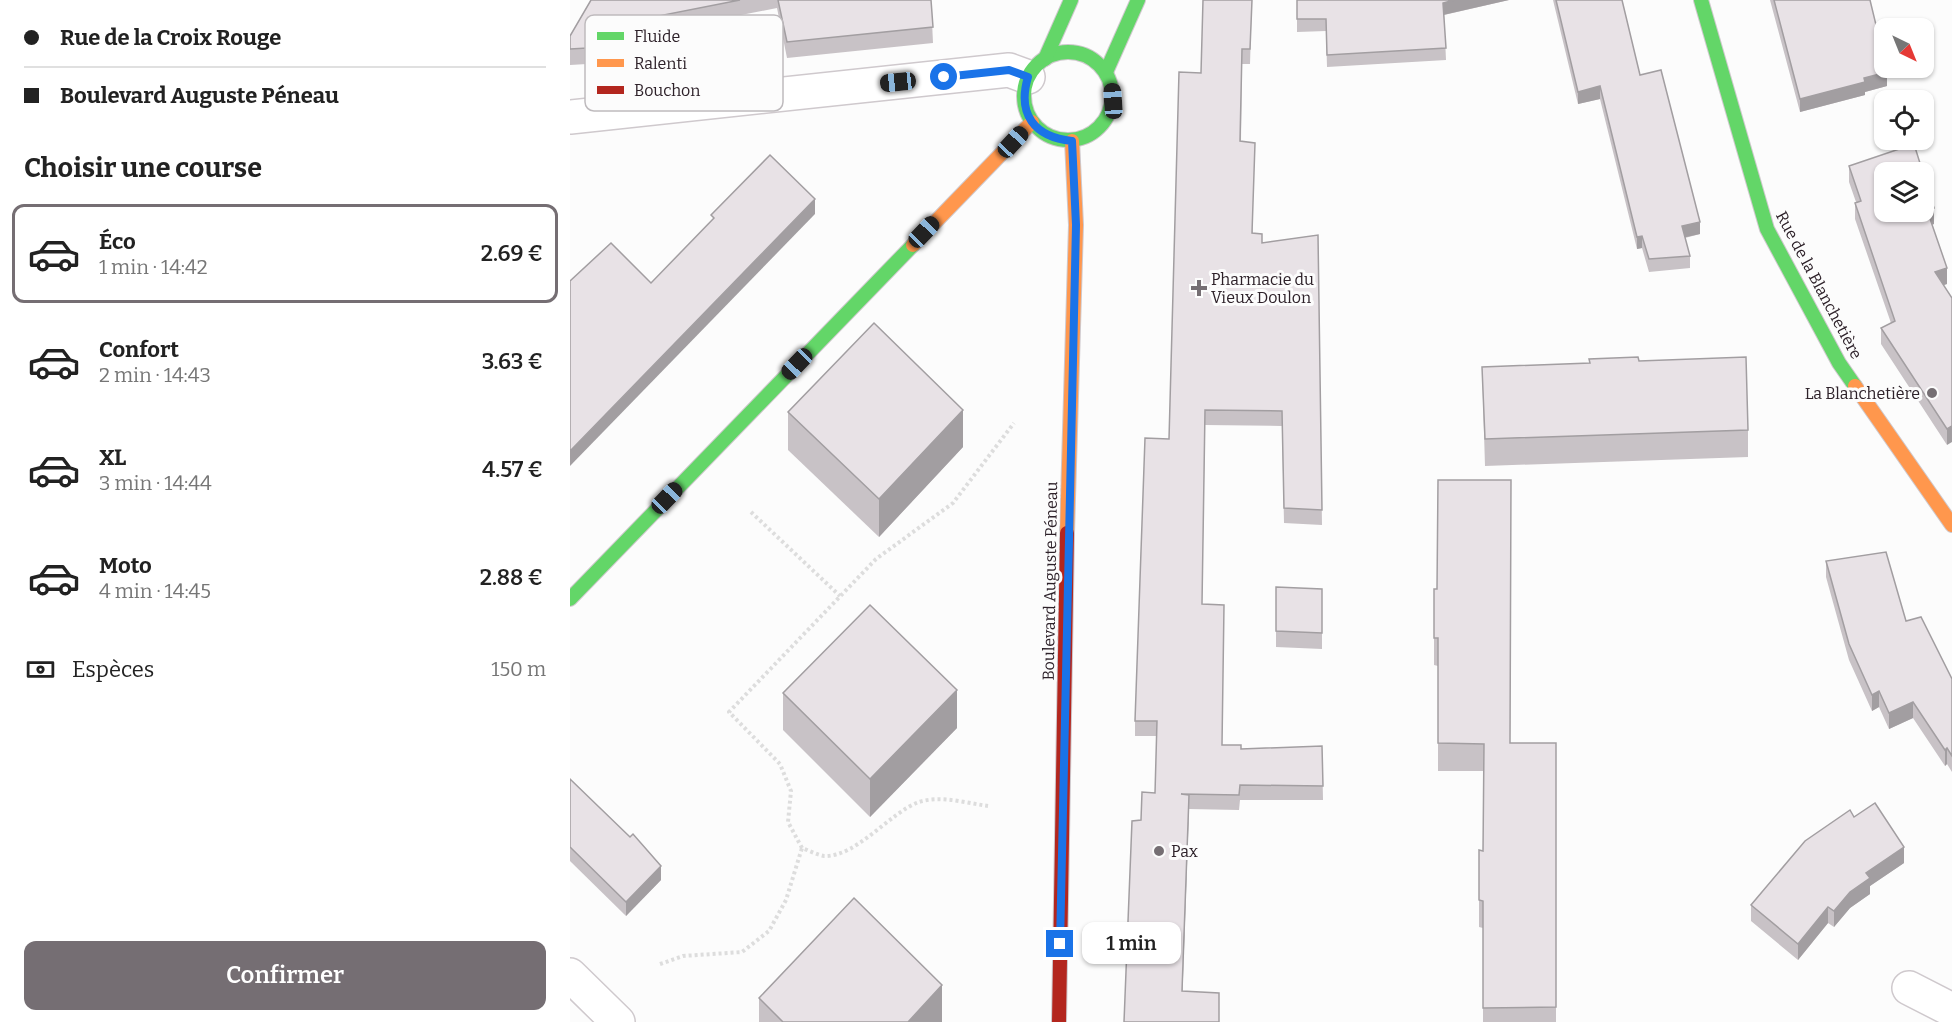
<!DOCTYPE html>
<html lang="fr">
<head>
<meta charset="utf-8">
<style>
	:root { --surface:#fff; --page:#f6f6f6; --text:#222; --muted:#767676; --line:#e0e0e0; --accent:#756e73 }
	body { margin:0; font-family:Bitter,serif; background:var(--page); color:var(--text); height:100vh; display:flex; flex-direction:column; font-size:22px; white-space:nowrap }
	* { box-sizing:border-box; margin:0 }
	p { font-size:20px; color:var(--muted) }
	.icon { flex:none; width:33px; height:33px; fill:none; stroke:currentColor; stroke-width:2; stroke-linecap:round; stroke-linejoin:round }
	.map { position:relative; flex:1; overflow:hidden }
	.side { display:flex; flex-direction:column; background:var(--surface); width:570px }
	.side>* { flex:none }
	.hud { display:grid; align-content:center; height:132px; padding:0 24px; background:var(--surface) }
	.needle { width:39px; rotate:137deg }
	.fabs { position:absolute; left:1304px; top:18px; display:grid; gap:12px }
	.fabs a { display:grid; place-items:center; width:60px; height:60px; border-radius:12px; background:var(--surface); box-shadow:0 2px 4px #0004; font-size:30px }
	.end { position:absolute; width:27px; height:27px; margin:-14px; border:8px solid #1a73e8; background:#fff; box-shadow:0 0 0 3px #fff }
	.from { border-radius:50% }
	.bubble { position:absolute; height:42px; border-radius:12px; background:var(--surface); box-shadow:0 2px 4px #0004; font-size:20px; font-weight:600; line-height:42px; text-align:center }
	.car { position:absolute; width:18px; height:36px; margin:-18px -9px; border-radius:8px; box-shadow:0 0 4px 2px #0007; background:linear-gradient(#222 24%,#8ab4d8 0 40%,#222 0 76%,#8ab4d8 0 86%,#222 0) }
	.hud b { display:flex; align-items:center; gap:21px; height:57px; font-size:22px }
	.hud b+b { border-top:2px solid var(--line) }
	.hud i { width:15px; height:15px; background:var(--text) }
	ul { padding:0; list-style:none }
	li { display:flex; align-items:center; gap:18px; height:99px; margin:0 12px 9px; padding:0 12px; border:3px solid transparent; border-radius:12px }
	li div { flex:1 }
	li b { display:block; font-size:22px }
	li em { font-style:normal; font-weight:600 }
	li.on { border-color:var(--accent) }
	li>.icon { width:54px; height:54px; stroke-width:1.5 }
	h2 { padding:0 24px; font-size:27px; line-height:72px }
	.pay { display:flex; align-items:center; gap:15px; height:66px; padding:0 24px; font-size:22px }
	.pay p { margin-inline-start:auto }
	.cta { display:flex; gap:12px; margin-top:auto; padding:12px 24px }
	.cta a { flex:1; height:69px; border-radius:12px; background:var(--accent); color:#fff; font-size:24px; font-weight:600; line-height:69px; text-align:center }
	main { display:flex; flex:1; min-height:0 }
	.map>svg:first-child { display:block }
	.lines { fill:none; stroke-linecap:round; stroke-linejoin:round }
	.street-casing { stroke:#cfc9cd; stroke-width:36 }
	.fast-casing { stroke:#cfc9cd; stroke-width:16 }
	.slow-casing { stroke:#cfc9cd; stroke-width:16 }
	.jam-casing { stroke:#cfc9cd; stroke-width:16 }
	.path { stroke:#ddd; stroke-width:4; stroke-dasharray:3 3; stroke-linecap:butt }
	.street { stroke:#fff; stroke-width:33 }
	.fast { stroke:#63d668; stroke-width:14 }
	.slow { stroke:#ff974d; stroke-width:14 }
	.jam { stroke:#b3261e; stroke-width:14 }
	.wall { fill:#c8c2c6 }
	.shaded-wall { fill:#a29ea1 }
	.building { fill:#e8e2e6; stroke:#a29ea1; stroke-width:1.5; fill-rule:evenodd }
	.route { stroke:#1a73e8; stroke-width:8 }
	.poi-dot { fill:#756e73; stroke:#fcfcfc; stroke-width:2 }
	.labels { text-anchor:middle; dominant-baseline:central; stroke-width:6; stroke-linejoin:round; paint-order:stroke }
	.poi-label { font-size:16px; fill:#2d2129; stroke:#fcfcfc; text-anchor:start }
	.street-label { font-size:16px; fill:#2d2129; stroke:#fcfcfc }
	.key { fill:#fcfcfc; stroke:#bebabd; stroke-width:1.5 }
	.key-label { font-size:16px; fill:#2d2129 }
</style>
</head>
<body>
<main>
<section class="side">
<div class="hud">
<b><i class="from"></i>Rue de la Croix Rouge</b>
<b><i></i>Boulevard Auguste Péneau</b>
</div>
<h2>Choisir une course</h2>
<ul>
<li class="on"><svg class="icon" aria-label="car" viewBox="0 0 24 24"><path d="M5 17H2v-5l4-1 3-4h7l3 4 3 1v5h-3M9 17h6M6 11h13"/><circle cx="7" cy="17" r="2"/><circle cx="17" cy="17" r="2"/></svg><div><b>Éco</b><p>1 min · 14:42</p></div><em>2.69 €</em></li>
<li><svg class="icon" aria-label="car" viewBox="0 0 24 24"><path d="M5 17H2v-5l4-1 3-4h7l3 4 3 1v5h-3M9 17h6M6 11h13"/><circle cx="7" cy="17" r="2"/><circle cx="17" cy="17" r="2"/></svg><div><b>Confort</b><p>2 min · 14:43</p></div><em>3.63 €</em></li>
<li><svg class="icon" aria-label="car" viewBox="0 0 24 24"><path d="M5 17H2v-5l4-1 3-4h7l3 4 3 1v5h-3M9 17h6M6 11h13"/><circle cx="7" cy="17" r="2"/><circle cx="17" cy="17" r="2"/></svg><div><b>XL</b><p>3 min · 14:44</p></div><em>4.57 €</em></li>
<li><svg class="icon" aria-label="car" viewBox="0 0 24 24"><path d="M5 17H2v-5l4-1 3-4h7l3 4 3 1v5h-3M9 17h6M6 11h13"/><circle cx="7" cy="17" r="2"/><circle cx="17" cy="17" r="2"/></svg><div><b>Moto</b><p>4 min · 14:45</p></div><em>2.88 €</em></li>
</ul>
<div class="pay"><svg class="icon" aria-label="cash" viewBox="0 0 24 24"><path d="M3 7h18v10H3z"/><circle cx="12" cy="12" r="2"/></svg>Espèces<p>150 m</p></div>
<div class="cta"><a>Confirmer</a></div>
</section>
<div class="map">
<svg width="1382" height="1022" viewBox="0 0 1382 1022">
	<rect width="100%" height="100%" fill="#fcfcfc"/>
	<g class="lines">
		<defs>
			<g id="street">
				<path d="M0,117L439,70L458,77"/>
				<path d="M0,975L48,1022"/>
				<path d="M1339,988L1382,1010"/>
			</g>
			<g id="fast">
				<path d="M1131,0L1197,229L1269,363L1285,386"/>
				<circle cx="498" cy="96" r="44"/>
				<path d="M475,59L501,0"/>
				<path d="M536,72L568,0"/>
				<path d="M0,599L343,245"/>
			</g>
			<g id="slow">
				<path d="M343,245L462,122"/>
				<path d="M1285,386L1382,525"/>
				<path d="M497,533L506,225L502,141"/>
			</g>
			<path id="jam" d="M489,1022L497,533"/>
		</defs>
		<use href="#street" class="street-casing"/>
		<use href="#fast" class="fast-casing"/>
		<use href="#slow" class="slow-casing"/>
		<use href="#jam" class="jam-casing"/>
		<g class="path">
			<path d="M181,512L270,596"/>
			<path d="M418,806C396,803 371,795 349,802C319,813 287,857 254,856C247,855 238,850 232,848L218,822L221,791L210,764L159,712L306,559L383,503L444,423"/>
			<path d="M90,964L113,956L172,952L199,931L216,900L232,848"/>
		</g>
		<use href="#street" class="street"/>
		<use href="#fast" class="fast"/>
		<use href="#slow" class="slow"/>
		<use href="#jam" class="jam"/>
	</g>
	<g class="wall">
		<path d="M21,0H361L363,43L217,58L207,8L79,33L81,72L17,78V64L0,65V36Z"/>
		<path d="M682,0L680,64H672L671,141L683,233L692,243L748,235L752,525L714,523L712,426L635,425L632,604L652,745L671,749L752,746L753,800H670L669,810L619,809L554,1022L571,820L585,793L587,736H565V721L599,439L631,73Z"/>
		<path d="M727,0H939L874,15L876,60L757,67L756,31L727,32Z"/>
		<path d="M983,0H1052L1070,75L1130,234L1115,238L1120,256V268L1079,272L1072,248L1067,249L1030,99L1008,104Z"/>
		<path d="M1200,0H1300L1317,86L1295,92V95L1230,112Z"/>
		<path d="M1279,166L1364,224L1362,225L1377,284L1373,285L1382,298L1377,445L1311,344V328L1321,323L1285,219V203L1286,202L1279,182Z"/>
		<path d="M1019,359L1069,361L1178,430V457L915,466L912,367L1019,363Z"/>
		<path d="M218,412L393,447L309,537L218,450Z"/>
		<path d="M1256,561L1336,621L1382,679V772L1377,764L1375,766L1343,718L1319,729L1309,707L1302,711L1279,660L1256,577Z"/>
		<path d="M706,587L752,633V649L706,647Z"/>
		<path d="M864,589L940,743H986V1022H913V928L909,927V900L913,851L914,771H868V666L864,665Z"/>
		<path d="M213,693L387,728L300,817L213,730Z"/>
		<path d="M0,779L91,880L56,916L0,861Z"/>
		<path d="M1284,817L1334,863L1300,886V894L1280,908L1264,927L1258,923L1228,960L1181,921V905Z"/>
		<path d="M189,998L372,1022H189Z"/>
	</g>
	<g class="shaded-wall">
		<path d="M884,0H939L873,15V3Z"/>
		<path d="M1317,72V86L1295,92V95L1230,112V99L1294,78Z"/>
		<path d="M1030,86V99L1008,104V92Z"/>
		<path d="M245,199V214L0,466V451Z"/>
		<path d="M1364,208V224L1357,226V210Z"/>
		<path d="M1130,222V234L1112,238V226Z"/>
		<path d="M1072,236V248L1067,249V237Z"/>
		<path d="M1377,268V284L1365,288V272Z"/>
		<path d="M393,410V447L309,537V499Z"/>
		<path d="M1382,426V442L1377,445V429Z"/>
		<path d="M387,690V728L300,817V779Z"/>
		<path d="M1309,691V707L1302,711V695Z"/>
		<path d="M1343,702V718L1319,729V713Z"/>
		<path d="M1377,748V764L1375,766V750Z"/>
		<path d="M619,795V810L612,1006V991Z"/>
		<path d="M1334,847V863L1300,886V894L1280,908L1264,927V911L1296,873Z"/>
		<path d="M91,866V880L56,916V902Z"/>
		<path d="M1258,907V923L1228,960V944Z"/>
		<path d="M372,985V1022H338Z"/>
	</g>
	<g class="building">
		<path d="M21,0H170L78,18L81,57L17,63V48L0,49V36Z"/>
		<path d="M208,0H361L363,27L217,42Z"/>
		<path d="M633,0H682L680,49H672L670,141L685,143L682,233L692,234V243L748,235L752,510L714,508L712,411L635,410L632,604L654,605L652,745H671V749L752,746L753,786L670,785L669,795L611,794L619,795L612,991L649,993V1022H554L562,821L571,820L572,792L585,793L587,721H565L575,438L599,439L609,72L631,73Z"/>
		<path d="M727,0H884L873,3L876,48L757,55L756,19H727Z"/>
		<path d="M986,0H1052L1070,75L1091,70L1130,222L1112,226L1120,256L1079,259L1072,236L1067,237L1030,86L1008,92Z"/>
		<path d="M1204,0H1300L1314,58V68H1316L1317,72L1294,78L1295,82L1230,99Z"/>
		<path d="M1344,144L1364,208L1357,210L1377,268L1365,272L1382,298V426L1377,429L1311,328L1325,321L1285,203L1291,201L1279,166ZM1314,172H1353V212H1314Z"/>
		<path d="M200,155L245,199L0,451V281L41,243L81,283L144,218L141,215Z"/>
		<path d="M304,323L393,410L309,499L218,412Z"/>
		<path d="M1068,357L1069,361L1176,357L1178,430L915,439L912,367L1020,363L1019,359Z"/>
		<path d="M868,480H941L940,743H986V1007L913,1008V901L909,900V850L913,851L914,744L868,743V638H864V589H867Z"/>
		<path d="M1316,552L1336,621L1351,617L1382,679V756L1377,748L1375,750L1343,702L1319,713L1309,691L1302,695L1279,644L1256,561Z"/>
		<path d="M706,587L752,589V633L706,631Z"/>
		<path d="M300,605L387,690L300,779L213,693Z"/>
		<path d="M0,779L60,837L63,834L91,866L56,902L0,847Z"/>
		<path d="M1305,803L1334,847L1296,873L1300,878L1280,892L1264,911L1258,907L1228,944L1181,905L1235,841L1280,810L1284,817Z"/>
		<path d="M284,898L372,985L338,1022H213L189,998Z"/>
	</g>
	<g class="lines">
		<path class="route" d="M374,77L439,70L458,77C447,114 464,137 502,141L506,225L490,944"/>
	</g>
	<g class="poi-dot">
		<path d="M626 279h6v6h6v6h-6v6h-6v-6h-6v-6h6z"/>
		<circle cx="1362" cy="393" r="6"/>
		<circle cx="589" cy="851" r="6"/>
	</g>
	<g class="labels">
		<g class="poi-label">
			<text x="641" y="279">Pharmacie du<tspan x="641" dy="18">Vieux Doulon</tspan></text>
			<text x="1350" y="393" text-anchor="end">La Blanchetière</text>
			<text x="601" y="851">Pax</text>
		</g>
		<g class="street-label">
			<text transform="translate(1249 285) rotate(62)">Rue de la Blanchetière</text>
			<text transform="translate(480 581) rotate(-89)">Boulevard Auguste Péneau</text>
		</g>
	</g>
	<rect x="15" y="15" width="198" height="96" rx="9" class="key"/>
	<rect x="27" y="32" width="27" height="8" fill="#63d668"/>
	<rect x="27" y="59" width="27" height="8" fill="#ff974d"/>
	<rect x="27" y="86" width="27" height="8" fill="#b3261e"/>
	<g class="key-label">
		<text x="64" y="42">Fluide</text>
		<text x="64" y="69">Ralenti</text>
		<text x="64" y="96">Bouchon</text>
	</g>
</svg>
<div class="fabs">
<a><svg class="needle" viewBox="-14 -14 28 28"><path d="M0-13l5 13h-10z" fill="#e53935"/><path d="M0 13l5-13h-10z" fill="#767676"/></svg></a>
<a><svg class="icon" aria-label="locate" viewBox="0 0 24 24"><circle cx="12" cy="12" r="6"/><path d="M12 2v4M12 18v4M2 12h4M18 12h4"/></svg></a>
<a><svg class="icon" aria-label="layers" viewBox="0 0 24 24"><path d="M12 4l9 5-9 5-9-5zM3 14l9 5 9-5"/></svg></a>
</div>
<i class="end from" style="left:374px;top:77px"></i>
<i class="end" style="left:490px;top:944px"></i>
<div class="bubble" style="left:512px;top:922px;width:99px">1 min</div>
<i class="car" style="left:328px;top:82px;rotate:264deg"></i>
<i class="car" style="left:543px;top:101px;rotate:356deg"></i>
<i class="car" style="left:443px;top:142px;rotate:43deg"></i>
<i class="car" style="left:354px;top:232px;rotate:44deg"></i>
<i class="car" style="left:227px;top:364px;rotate:224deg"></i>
<i class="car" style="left:97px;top:498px;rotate:44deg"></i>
</div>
</main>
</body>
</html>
